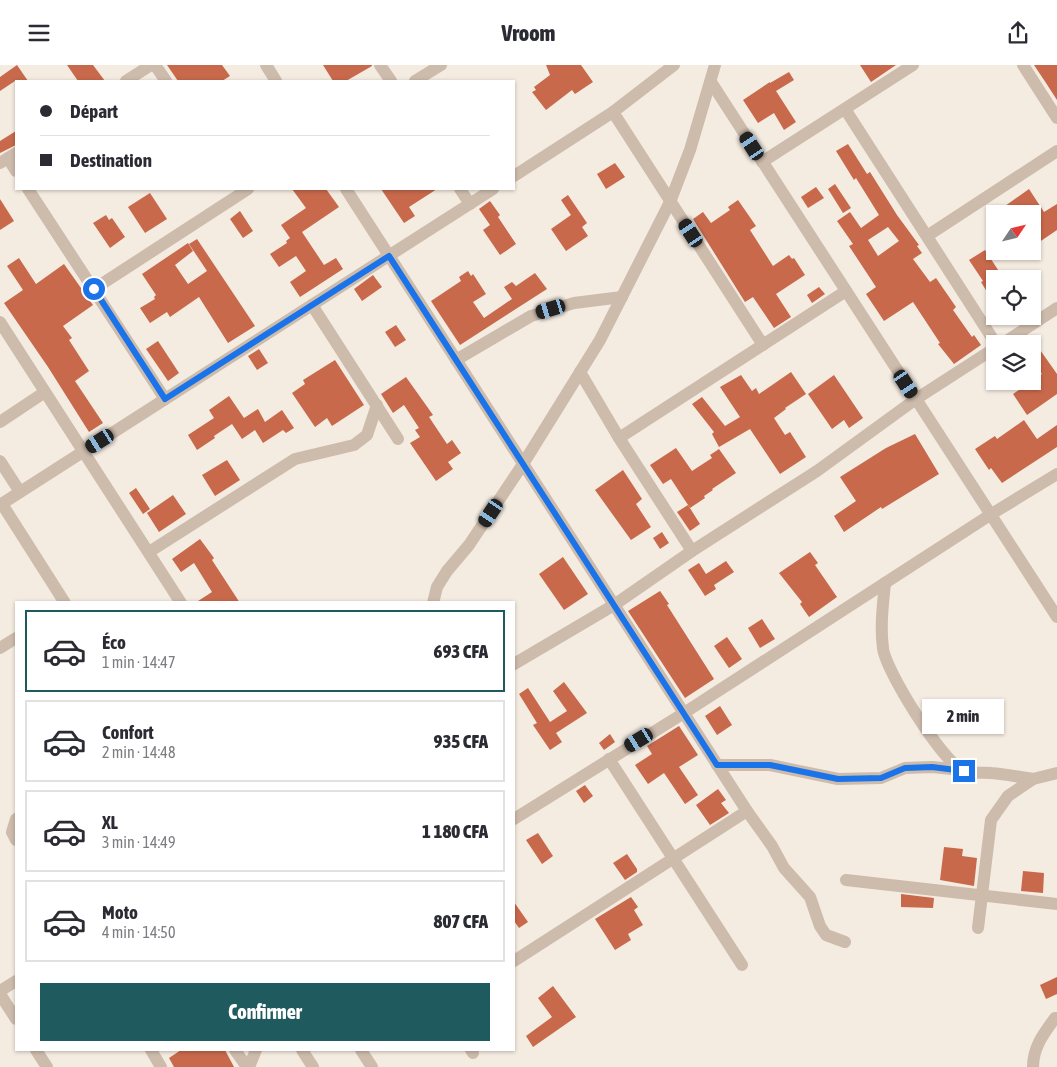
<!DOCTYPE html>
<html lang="fr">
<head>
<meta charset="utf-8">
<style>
	:root { --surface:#fff; --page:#f7f7f7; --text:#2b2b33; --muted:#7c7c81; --line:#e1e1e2; --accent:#1f5a5e }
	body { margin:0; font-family:"Asap Condensed",sans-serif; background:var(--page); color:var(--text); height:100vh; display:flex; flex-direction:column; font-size:19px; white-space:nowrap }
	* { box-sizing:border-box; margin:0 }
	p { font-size:16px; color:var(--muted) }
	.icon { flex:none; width:28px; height:28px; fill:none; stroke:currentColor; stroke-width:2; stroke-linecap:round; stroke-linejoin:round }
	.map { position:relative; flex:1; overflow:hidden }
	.side { position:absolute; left:15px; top:536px; width:500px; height:450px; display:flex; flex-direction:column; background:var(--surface); border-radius:0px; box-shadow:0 1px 4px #0004 }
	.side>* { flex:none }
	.top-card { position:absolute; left:15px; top:15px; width:500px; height:110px; border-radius:0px; box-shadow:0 1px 4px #0004; display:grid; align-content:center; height:110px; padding:0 25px; background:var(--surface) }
	.needle { width:32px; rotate:55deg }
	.fabs { position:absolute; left:986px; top:140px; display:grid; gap:10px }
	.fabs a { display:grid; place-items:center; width:55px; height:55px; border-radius:0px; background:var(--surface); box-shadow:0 1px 4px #0004; font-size:25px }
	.end { position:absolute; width:22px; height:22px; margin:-11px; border:6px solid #1a73e8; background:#fff; box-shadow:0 0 0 2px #fff }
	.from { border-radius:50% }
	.bubble { position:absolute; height:35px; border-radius:0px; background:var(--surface); box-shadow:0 1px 4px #0004; font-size:16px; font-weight:800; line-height:35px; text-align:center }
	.car { position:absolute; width:15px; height:30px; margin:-15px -8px; border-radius:6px; box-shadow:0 0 4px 1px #0007; background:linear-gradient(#222 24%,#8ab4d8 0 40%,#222 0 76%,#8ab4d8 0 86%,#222 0) }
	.top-card b { display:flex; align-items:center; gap:18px; height:48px; font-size:19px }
	.top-card b+b { border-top:1px solid var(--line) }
	.top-card i { width:12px; height:12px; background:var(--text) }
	ul { padding:9px 0 0; list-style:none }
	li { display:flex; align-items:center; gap:15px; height:82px; margin:0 10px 8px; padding:0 15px; border:2px solid var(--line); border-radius:0px }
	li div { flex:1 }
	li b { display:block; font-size:19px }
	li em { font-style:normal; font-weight:800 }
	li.on { border-color:var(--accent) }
	li>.icon { width:45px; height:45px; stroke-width:1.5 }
	.action { display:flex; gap:10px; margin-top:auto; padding:10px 25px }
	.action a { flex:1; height:58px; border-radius:0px; background:var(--accent); color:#fff; font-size:20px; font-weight:800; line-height:58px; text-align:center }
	header { display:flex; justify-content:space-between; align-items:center; height:65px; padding:0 25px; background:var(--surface); font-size:22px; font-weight:800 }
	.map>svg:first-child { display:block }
	.building { fill:#c8694b; fill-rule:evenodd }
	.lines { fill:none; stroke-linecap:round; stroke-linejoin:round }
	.minor { stroke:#cdbbac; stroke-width:12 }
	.route { stroke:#1a73e8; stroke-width:6 }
</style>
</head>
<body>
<header><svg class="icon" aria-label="menu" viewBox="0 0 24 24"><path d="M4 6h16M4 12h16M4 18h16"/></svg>Vroom<svg class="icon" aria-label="share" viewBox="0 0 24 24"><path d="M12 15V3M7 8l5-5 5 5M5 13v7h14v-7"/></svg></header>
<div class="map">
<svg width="1057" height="1002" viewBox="0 0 1057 1002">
	<rect width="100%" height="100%" fill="#f4ebe1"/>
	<g class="building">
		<path d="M17,0L28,16H15L0,26V12Z"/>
		<path d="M67,0H93L105,16H78Z"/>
		<path d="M167,0H222L230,11L222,16H178Z"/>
		<path d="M323,0H372V1L346,16H333Z"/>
		<path d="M546,0H581L593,17L575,29L572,25L546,45L532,27L536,25L534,22L550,10Z"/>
		<path d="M860,0H896L871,17Z"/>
		<path d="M1034,0H1057V35L1046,18Z"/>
		<path d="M789,7L794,15L776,26L796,57L784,65L774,48L758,58L743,35L770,17V18Z"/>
		<path d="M16,66V80L0,88V76Z"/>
		<path d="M848,79L867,109L870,107L897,150L919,180L917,181L922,188L913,194L930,217L936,213L956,242L953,245L972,272L974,270L981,280L954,299L938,279L940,278L913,237L884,256L866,229L876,222L849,181L853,179L837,156L850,147L861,163L879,150L856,113L854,115L836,86ZM888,162L899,176L878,191L868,175Z"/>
		<path d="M615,98L625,112L606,124L597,109Z"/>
		<path d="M835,119L851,143L843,148L828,124Z"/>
		<path d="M816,122L824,133L808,143L801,132Z"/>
		<path d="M292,124H326L339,142L302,167L324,200L336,193L343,204L300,232L290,217L306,206L296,191L279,202L270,189L287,178L286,176L290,173L281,160L306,143Z"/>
		<path d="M381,124H437L409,142L415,151L404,158Z"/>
		<path d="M1029,124L1044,147L1057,139V165L1032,182V149H1010L1005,141Z"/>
		<path d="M150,128L167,154L145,168L128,142Z"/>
		<path d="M568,130L587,158L582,162L588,171L566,186L551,164L571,150L561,135Z"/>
		<path d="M0,134L14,156L0,165Z"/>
		<path d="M738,135L756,161L750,165L773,201L789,190L792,194L794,193L805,210L776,229L791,252L774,263L753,232L745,237L693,154L703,147L711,158L730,145L728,142Z"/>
		<path d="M490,136L500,150L498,152L516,179L500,190L483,165L490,160L479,144Z"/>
		<path d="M240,146L253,166L243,173L230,154Z"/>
		<path d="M106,150L109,155L112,153L125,172L110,183L93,158Z"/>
		<path d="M197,174L255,261L228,278L199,232L170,252L167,247L150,258L140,243L155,234L154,232L156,230L142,209L188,178L193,186L175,200L188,219L207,206L189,179Z"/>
		<path d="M985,185L1004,214H995V240L981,217L983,216L969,195Z"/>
		<path d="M19,193L36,219L64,199L93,240L63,261L72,273L69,275L89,306L75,316L103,358L89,367L48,302L4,238L23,225L7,201Z"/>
		<path d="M468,206L471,211L473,209L486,229L473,237L484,253L512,234L504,222L512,217L516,221L535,208L547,224L460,280L431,236L461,216L459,212Z"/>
		<path d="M373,210L382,222L362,236L354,224Z"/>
		<path d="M819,222L825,229L812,238L807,230Z"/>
		<path d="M396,260L406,275L395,282L385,267Z"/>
		<path d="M158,276L179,308L168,316L146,284Z"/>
		<path d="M1038,282L1057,309V329L1027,350L1013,329L1042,309L1032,296V286Z"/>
		<path d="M259,284L268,298L257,305L248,291Z"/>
		<path d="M335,295L364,340L332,361L327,353L315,362L292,328L305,319L303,315Z"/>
		<path d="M791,307L806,329L785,343L786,344L774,353L785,370L790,367L806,392L780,409L750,364L719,382L712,369L714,367L692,339L702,332L725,361L740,352L720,322L741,310L752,326L756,323L759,329Z"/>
		<path d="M834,310L863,353L849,363L844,355L832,364L808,329Z"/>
		<path d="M406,312L433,350L429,352L447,379L452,375L461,388L448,397L453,404L436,416L410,378L420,372L415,365L419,363L404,340L393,348L381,329Z"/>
		<path d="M229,331L244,353L258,344L265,357L282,345L294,363L286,368L283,365L263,378L255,365L242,374L232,359L214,371L215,373L197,385L188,370L214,353L209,345Z"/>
		<path d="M1024,355L1037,374L1057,360V382L1002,418L991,403L989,405L975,384L995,371L997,374Z"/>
		<path d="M915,369L939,409L882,444L881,442L844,467L834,451L856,436L840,412L886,383Z"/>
		<path d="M676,383L692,406L712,393L710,390L719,384L736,408L712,424L713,425L704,431L705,433L690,443L671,414L663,419L650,400Z"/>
		<path d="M227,395L240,415L215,431L202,410Z"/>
		<path d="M623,405L642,434L636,439L651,462L631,475L595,425Z"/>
		<path d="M136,423L150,444L143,449L129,428Z"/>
		<path d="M173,430L186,449L159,467L147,448Z"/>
		<path d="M688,440L700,459L690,466L677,447Z"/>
		<path d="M662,467L669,478L660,484L653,473Z"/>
		<path d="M200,474L214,493L212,495L240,538H195L212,527L194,498L181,507L172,494Z"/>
		<path d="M810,487L818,498L815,500L837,532L809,552L800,539L802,537L779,508Z"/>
		<path d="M563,492L588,529L564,545L539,509Z"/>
		<path d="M726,496L734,507L714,520L716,524L705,531L688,505L699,498L706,509Z"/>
		<path d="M660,526L669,539L667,540L714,614L685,633L628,546Z"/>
		<path d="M762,554L775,574L760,583L748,563Z"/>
		<path d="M727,572L742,594L729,603L714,581Z"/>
		<path d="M564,617L587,648L556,668L562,677L550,685L533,660L537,658L519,629L528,623L550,657L567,646L553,626Z"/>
		<path d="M720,641L732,660L717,670L705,651Z"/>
		<path d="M679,661L698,690L679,702L698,730L685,739L664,708L648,719L635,700L652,689L647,681Z"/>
		<path d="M610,669L615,677L604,685L599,678Z"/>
		<path d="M585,720L593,731L584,738L576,726Z"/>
		<path d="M718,724L726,735L721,738L729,748L710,760L696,740Z"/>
		<path d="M538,768L553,791L542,799L526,775Z"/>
		<path d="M944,782L963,784L962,791L977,793L974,821L940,815Z"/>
		<path d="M627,789L637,804V807L625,815L613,798Z"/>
		<path d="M1023,806L1044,808L1043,828L1021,826Z"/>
		<path d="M901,829L934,833L933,843L901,842Z"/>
		<path d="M631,832L638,842L634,845L643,860L628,869L631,875L615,885L595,854Z"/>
		<path d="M514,837L528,857L519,863L514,856Z"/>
		<path d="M1057,912V929L1046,934L1040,920Z"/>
		<path d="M553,921L576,952L533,982L526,971L552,952L538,933Z"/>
		<path d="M181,985H225L234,1002H174L169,993Z"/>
	</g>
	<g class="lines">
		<g class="minor">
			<path d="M155,0L166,16"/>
			<path d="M266,0L276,16"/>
			<path d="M380,0L391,16"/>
			<path d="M1023,0L1057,53"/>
			<path d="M126,16L151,0"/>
			<path d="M415,16L441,0"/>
			<path d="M711,17L1057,552"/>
			<path d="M845,44L996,279"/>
			<path d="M613,47L763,280"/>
			<path d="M8,93L16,106"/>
			<path d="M762,97L913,0"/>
			<path d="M0,98L16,88"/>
			<path d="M514,111L613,47L674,0"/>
			<path d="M28,124L165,334"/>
			<path d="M346,124L747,746L772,781L784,803L810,832L820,861L826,870L845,877"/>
			<path d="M460,124L470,139"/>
			<path d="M927,171L1057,86"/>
			<path d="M94,224L248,124"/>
			<path d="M312,240L398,374"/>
			<path d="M0,257L181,538"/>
			<path d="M1002,279L1057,243"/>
			<path d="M456,295L531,251L574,238L622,232"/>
			<path d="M580,307L619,373L692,486"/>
			<path d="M0,357L45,327"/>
			<path d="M619,373L846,226"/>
			<path d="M0,396L20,427"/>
			<path d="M2,439L65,538"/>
			<path d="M0,440L493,124"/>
			<path d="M149,487L295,394L354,380L367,370L377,340"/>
			<path d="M885,518C883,539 880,562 883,583C885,605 943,698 964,706C972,709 983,707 991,708C1005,709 1019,712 1033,714"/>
			<path d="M433,538L437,522L447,506L469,480L523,399L600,275L670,137L690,85L715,0"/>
			<path d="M0,583L16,573"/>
			<path d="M514,599L614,540L692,486L817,406L916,334L995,283"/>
			<path d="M609,694L742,900"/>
			<path d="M717,700H770L838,714L881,713L905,703L932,702L962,705"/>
			<path d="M16,754L12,767L16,775"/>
			<path d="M514,754L684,648L990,450L1057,409"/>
			<path d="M846,815L1057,839"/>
			<path d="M978,863L991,755L1008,731L1033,714L1057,708"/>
			<path d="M514,896L747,746"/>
			<path d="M0,926L16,916"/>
			<path d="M0,929L16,954"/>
			<path d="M36,985L47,1002"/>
			<path d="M151,985L161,1002"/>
			<path d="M235,985L247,1002"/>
			<path d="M302,985L313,1002"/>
			<path d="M361,985L372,1002"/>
			<path d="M471,985L473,988"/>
			<path d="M249,1002L256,985"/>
			<path d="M1033,1002C1033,982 1044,968 1055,953H1057"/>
		</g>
	</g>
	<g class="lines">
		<path class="route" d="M94,224L165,334L389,191L717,700H770L838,714L881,713L905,703L932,702L964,706"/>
	</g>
</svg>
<div class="fabs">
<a><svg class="needle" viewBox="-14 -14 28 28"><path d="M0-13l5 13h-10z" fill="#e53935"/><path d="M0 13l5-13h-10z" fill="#7c7c81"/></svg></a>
<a><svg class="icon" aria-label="locate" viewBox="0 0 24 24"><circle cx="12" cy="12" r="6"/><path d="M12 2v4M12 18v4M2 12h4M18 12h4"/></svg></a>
<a><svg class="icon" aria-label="layers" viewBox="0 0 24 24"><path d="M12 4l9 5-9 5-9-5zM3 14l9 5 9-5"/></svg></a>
</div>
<i class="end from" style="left:94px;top:224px"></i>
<i class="end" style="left:964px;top:706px"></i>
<div class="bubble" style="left:922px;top:634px;width:82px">2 min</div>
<i class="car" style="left:752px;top:81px;rotate:327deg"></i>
<i class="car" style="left:691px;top:168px;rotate:327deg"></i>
<i class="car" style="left:551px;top:244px;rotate:253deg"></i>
<i class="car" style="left:906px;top:319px;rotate:147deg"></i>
<i class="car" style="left:100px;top:376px;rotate:238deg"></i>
<i class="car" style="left:491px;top:448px;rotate:214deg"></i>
<i class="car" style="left:639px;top:675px;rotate:239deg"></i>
<div class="top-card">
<b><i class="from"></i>Départ</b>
<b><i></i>Destination</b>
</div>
<section class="side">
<ul>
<li class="on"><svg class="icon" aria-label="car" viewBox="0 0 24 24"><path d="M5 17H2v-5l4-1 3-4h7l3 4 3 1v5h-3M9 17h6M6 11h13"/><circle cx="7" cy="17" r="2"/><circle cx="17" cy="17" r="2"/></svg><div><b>Éco</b><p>1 min · 14:47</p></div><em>693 CFA</em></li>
<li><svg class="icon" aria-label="car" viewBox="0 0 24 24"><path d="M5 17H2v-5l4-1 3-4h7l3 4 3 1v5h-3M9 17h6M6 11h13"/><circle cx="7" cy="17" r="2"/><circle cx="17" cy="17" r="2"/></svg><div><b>Confort</b><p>2 min · 14:48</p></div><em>935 CFA</em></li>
<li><svg class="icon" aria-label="car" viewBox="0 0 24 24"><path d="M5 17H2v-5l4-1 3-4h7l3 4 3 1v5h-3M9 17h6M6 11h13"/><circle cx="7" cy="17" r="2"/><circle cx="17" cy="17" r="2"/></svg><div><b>XL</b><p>3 min · 14:49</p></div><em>1 180 CFA</em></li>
<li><svg class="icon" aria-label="car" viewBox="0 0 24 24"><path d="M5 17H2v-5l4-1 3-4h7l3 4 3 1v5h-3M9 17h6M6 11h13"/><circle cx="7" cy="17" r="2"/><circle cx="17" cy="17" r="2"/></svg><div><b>Moto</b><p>4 min · 14:50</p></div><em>807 CFA</em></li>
</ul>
<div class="action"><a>Confirmer</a></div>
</section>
</div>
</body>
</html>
